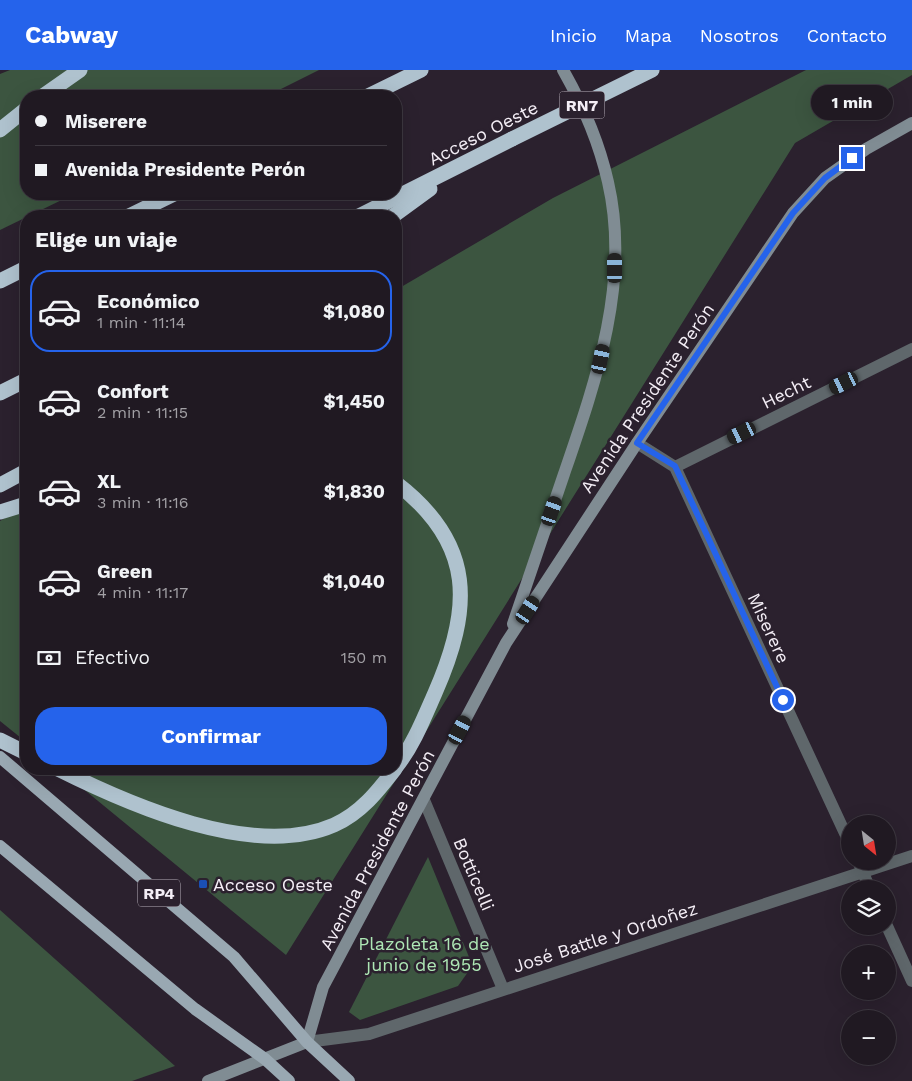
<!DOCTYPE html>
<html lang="es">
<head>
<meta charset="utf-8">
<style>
	:root { --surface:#201922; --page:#2d262f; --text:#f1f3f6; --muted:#a2a0a5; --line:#3d3840; --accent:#2563eb }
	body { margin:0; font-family:"Work Sans",sans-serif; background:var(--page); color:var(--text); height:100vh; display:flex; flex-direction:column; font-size:19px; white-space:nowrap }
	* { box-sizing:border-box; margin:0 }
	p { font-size:16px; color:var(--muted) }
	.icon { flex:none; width:28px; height:28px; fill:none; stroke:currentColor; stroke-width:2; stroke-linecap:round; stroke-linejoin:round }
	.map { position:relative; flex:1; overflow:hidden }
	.details { position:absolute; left:20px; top:140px; width:382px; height:565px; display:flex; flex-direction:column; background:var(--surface); border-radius:20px; box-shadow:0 5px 20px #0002,0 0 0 1px var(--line) }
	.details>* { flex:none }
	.top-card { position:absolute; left:20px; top:20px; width:382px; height:110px; border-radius:20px; box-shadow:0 5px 20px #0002,0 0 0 1px var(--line); display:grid; align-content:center; height:110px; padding:0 15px; background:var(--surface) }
	.needle { width:32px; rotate:150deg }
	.tools { position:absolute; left:841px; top:745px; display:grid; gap:10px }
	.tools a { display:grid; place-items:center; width:55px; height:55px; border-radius:50%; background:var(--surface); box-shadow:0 5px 20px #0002,0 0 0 1px var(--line); font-size:25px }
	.end { position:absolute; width:22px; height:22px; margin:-11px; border:6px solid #2563eb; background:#fff; box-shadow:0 0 0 2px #fff }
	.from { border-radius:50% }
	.bubble { position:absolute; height:35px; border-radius:18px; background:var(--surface); box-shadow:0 5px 20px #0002,0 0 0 1px var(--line); font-size:16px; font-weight:700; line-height:35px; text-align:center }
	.car { position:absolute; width:15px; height:30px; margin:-15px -8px; border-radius:6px; box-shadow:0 0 4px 1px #0007; background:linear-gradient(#222 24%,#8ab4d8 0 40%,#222 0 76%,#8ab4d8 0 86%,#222 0) }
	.top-card b { display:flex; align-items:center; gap:18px; height:48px; font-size:19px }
	.top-card b+b { border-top:1px solid var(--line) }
	.top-card i { width:12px; height:12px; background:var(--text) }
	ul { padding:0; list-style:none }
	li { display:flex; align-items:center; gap:15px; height:82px; margin:0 10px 8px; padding:0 5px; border:2px solid transparent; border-radius:20px }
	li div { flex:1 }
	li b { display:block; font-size:19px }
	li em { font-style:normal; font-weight:700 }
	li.active { border-color:var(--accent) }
	li>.icon { width:45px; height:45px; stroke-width:1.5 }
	h2 { padding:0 15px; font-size:22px; line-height:60px }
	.pay { display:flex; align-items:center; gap:12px; height:55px; padding:0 15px; font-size:19px }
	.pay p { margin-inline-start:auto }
	.primary-button { display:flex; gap:10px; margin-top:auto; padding:10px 15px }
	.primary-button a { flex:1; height:58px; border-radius:20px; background:var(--accent); color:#fff; font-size:20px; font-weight:700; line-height:58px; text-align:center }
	header { display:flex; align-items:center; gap:30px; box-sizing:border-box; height:70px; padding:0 25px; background:var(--accent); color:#fff }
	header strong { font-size:24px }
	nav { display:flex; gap:28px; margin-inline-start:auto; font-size:18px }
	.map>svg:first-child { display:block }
	.green { fill:#3c5540 }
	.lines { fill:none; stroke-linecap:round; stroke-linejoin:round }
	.street { stroke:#5f676b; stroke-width:12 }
	.secondary { stroke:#808c93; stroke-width:12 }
	.primary { stroke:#99a8b2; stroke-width:12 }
	.highway { stroke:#afc2ce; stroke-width:15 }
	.highway-bridge { stroke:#afc2ce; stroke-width:15 }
	.route { stroke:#2563eb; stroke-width:6 }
	.transit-dot { fill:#1a4fb4; stroke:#2b212e; stroke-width:2 }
	.labels { text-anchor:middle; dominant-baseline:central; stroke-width:5; stroke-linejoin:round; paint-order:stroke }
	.shield { fill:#2b212e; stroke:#b8b0ba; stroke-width:1 }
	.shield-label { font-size:16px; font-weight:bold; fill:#f4eef6 }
	.street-label { font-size:18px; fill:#f4eef6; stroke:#2b212e }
	.poi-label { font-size:18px; fill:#f4eef6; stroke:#2b212e; text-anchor:start }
	.park-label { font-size:18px; fill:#aee7b5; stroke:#2b212e }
</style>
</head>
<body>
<header>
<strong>Cabway</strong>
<nav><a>Inicio</a><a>Mapa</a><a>Nosotros</a><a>Contacto</a></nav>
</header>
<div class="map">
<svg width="912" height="1011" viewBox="0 0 912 1011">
	<rect width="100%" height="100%" fill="#2b212e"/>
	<g class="green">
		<path d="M10,0H319L267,26H26V124H74L0,160V4Z"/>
		<path d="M806,0H912V5L795,73L286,885L59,699H396V220L553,128Z"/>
		<path d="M26,436V672L0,651V451Z"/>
		<path d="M428,787L469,887L468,902L458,916L360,950L349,942Z"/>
		<path d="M0,840L175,996L132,1011H0Z"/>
	</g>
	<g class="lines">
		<g class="street">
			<path d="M637,373L675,397L850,774"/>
			<path d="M675,397L912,279"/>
			<path d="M424,730L503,919"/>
			<path d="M858,791L870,819"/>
			<path d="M887,856L912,911"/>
			<path d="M307,972L369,964L912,786"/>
		</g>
		<g class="secondary">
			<path d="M513,554C530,504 547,454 564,404C596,311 631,211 608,112C599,72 583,35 563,0"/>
			<path d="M208,1011L307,972L323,917L506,573L637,373L793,143L825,108L866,79L912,53"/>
		</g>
		<g class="primary">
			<path d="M0,687L234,887L307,972L349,1011"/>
			<path d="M0,776L195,939L265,989L289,1011"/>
		</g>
		<g class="highway">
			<path d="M43,26L80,0"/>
			<path d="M368,26L421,0"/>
			<path d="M0,60L26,39"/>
			<path d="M129,146L174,124"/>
			<path d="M359,146L512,69"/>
			<path d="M393,146L430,119"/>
			<path d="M0,211L26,198"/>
			<path d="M0,323L26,310"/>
			<path d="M396,413C476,474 472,539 435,623C424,648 413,676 396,697"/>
			<path d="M0,415L26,401"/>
			<path d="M0,442L26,434"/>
			<path d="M0,670L26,683"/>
			<path d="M58,699C130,735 254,790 334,755C361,743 378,721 395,699"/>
		</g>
		<path class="highway-bridge" d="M512,69L652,0"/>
	</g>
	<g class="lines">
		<path class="route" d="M783,630L675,396L637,373L793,143L825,108L852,88"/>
	</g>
	<rect class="transit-dot" x="198" y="809" width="10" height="10" rx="2.5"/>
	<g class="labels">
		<g class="shield">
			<rect x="559.5" y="21.5" width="45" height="27" rx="4"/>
			<rect x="138" y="809.5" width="42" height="27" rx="4"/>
		</g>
		<g class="shield-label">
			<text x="582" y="35">RN7</text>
			<text x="159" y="823">RP4</text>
		</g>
		<g class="street-label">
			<text transform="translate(483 63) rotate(-27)">Acceso Oeste</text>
			<text transform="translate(786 322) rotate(-26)">Hecht</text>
			<text transform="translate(647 328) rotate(-56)">Avenida Presidente Perón</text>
			<text transform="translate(769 558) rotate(65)">Miserere</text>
			<text transform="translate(377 780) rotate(-62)">Avenida Presidente Perón</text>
			<text transform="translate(474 804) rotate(67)">Botticelli</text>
			<text transform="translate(605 867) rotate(-18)">José Battle y Ordoñez</text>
		</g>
		<g class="poi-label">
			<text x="213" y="814">Acceso Oeste</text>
		</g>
		<g class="park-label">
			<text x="424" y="873">Plazoleta 16 de<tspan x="424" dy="21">junio de 1955</tspan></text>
		</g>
	</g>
</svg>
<div class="tools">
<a><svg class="needle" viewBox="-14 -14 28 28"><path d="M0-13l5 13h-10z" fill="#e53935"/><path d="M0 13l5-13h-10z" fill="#a2a0a5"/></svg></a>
<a><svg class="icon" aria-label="layers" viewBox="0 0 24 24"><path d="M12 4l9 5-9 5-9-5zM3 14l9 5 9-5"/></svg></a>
<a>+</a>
<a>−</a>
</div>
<i class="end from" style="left:783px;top:630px"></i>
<i class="end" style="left:852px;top:88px"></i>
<div class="bubble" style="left:811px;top:15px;width:82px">1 min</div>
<i class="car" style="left:615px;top:198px;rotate:0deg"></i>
<i class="car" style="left:601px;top:289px;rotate:12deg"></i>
<i class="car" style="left:844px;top:313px;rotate:244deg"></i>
<i class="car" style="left:742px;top:363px;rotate:244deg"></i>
<i class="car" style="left:552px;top:441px;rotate:19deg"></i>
<i class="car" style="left:528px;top:540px;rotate:33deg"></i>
<i class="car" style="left:460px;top:660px;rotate:28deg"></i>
<div class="top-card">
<b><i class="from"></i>Miserere</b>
<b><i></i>Avenida Presidente Perón</b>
</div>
<section class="details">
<h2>Elige un viaje</h2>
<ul>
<li class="active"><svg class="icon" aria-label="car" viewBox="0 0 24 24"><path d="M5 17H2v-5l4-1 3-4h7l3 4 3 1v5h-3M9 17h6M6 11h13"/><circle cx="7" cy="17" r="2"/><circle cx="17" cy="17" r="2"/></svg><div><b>Económico</b><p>1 min · 11:14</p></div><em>$1,080</em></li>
<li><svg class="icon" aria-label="car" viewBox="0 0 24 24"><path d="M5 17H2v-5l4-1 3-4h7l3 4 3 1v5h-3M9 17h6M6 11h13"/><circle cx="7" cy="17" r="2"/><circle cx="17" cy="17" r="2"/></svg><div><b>Confort</b><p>2 min · 11:15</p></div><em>$1,450</em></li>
<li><svg class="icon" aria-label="car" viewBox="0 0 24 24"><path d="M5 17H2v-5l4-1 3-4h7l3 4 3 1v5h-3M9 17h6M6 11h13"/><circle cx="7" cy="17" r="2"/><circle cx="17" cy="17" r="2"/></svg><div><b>XL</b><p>3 min · 11:16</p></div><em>$1,830</em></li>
<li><svg class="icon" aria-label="car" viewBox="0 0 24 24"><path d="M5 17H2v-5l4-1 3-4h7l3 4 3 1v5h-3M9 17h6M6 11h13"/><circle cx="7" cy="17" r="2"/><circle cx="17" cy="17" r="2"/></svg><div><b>Green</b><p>4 min · 11:17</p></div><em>$1,040</em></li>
</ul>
<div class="pay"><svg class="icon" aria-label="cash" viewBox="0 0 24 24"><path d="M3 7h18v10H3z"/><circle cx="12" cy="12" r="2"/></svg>Efectivo<p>150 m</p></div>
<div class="primary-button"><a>Confirmar</a></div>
</section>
</div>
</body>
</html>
